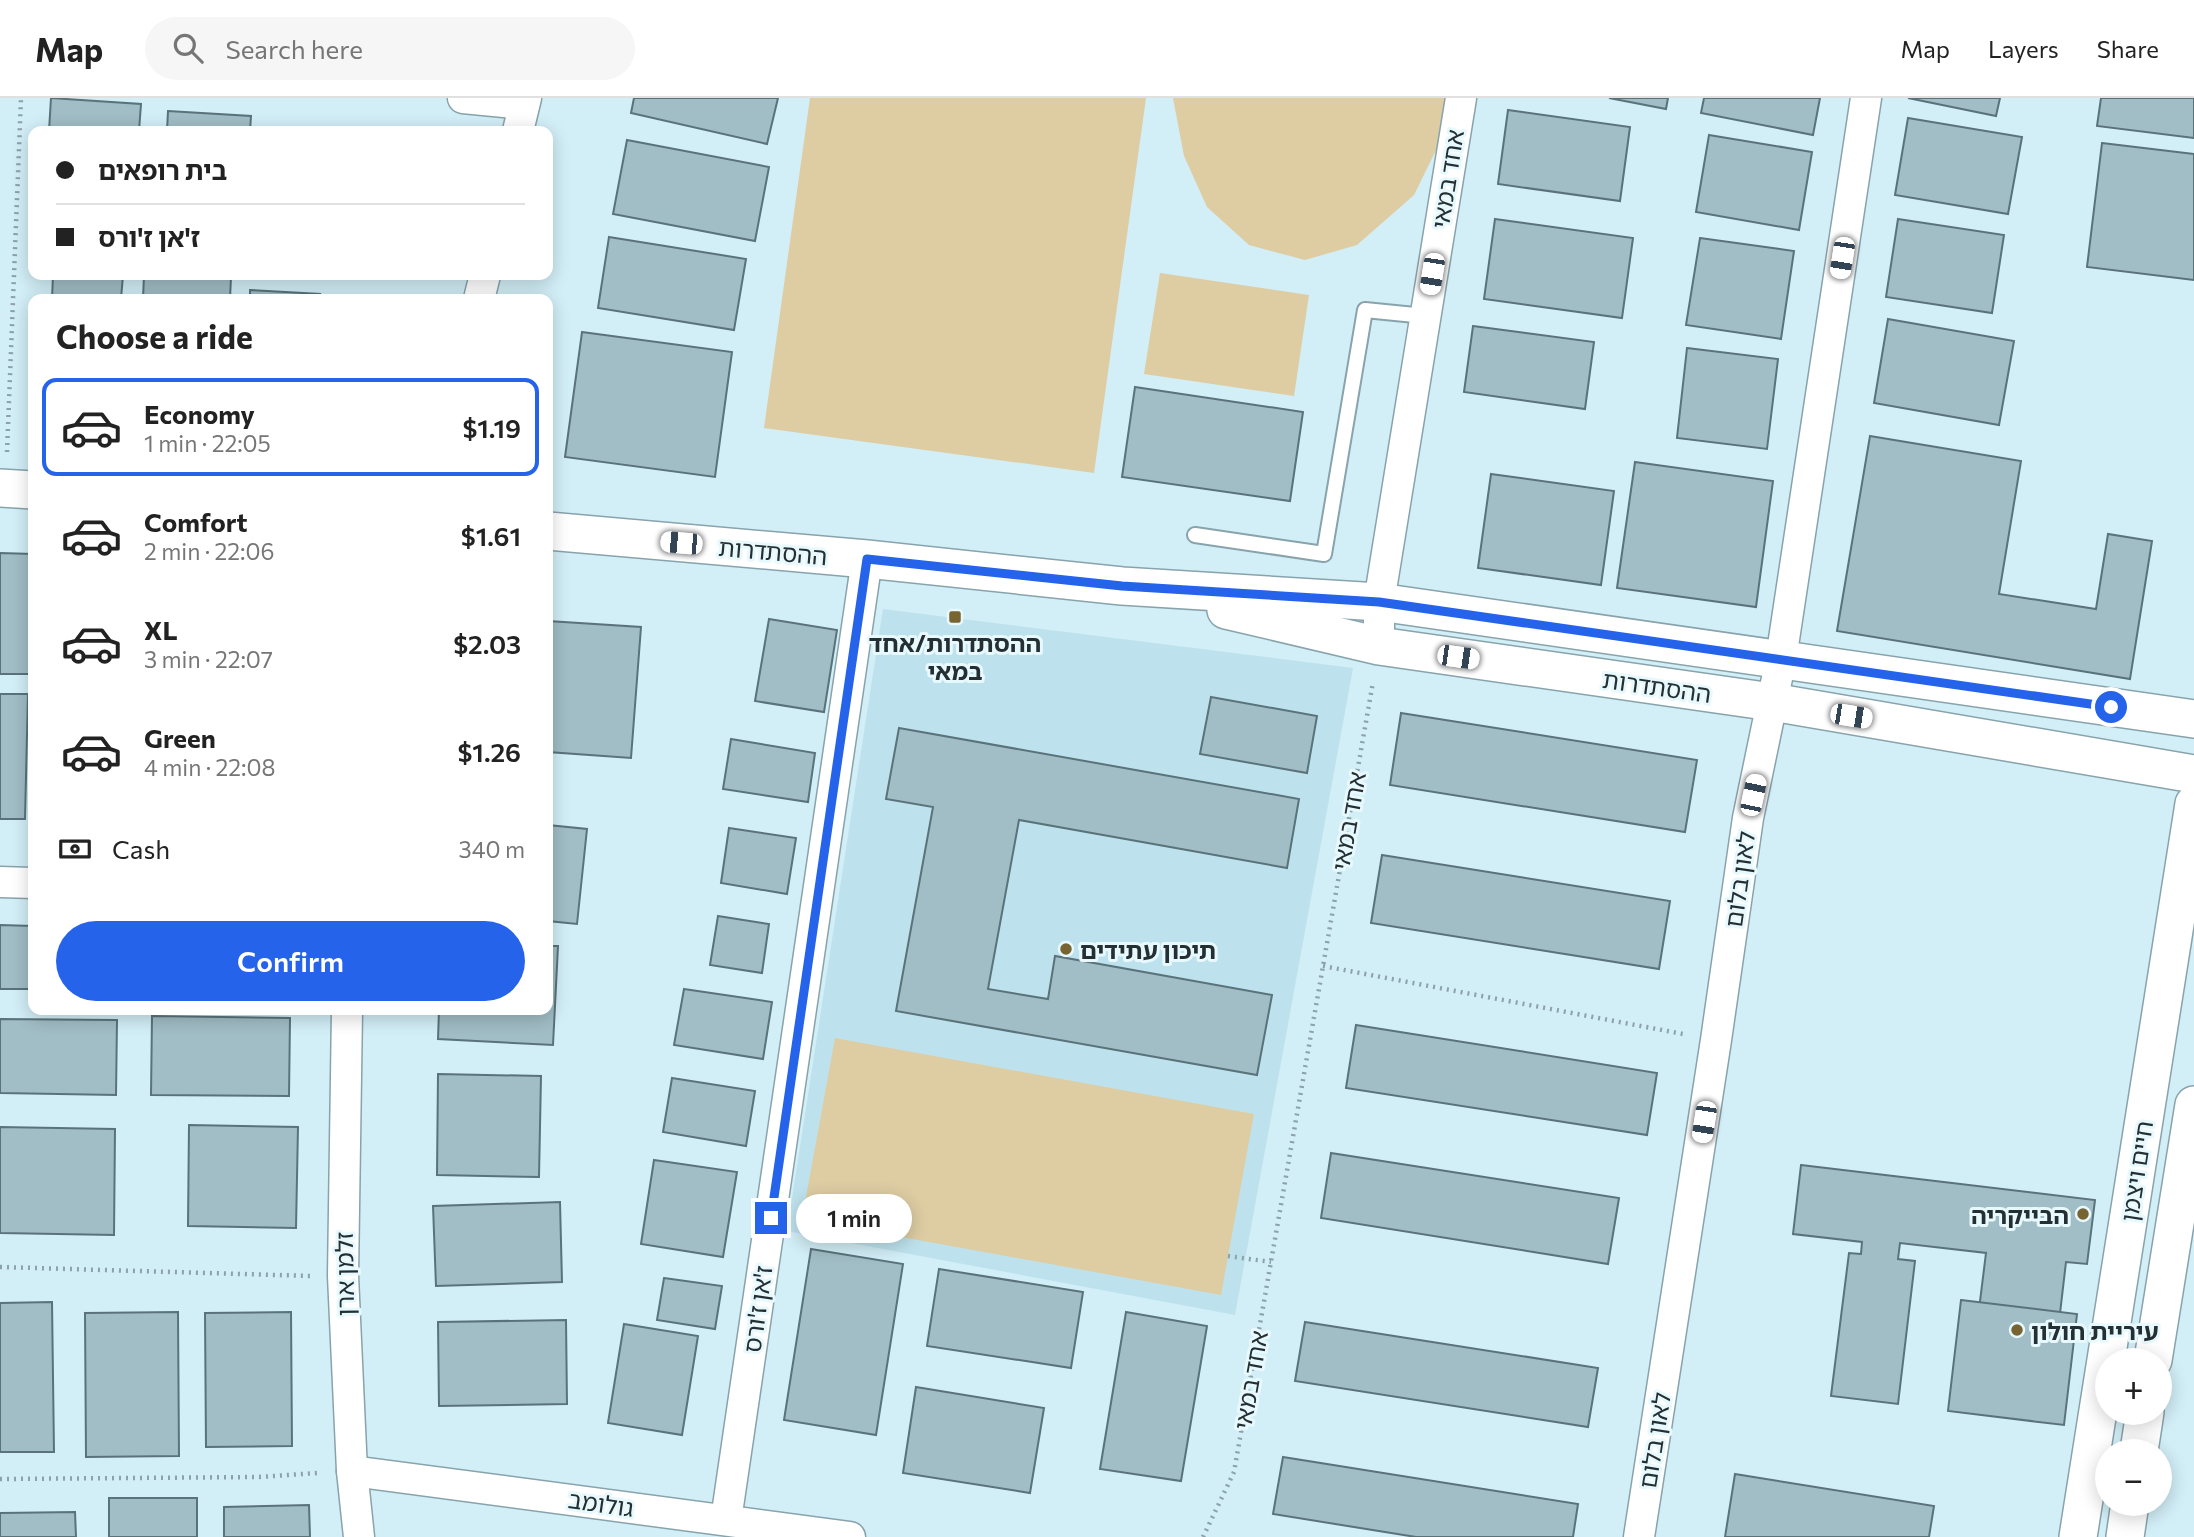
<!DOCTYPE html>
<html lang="en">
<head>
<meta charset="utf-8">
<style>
	:root { --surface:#fff; --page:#f6f6f6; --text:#222; --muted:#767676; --line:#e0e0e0; --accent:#2563eb }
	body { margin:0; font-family:Commissioner,"Noto Sans Hebrew",sans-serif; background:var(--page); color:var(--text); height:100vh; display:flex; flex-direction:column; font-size:26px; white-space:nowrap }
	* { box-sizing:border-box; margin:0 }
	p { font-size:23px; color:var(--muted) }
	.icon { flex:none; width:38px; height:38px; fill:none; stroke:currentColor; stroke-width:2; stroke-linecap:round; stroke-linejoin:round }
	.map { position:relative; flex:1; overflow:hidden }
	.drawer { position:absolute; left:28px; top:196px; width:525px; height:721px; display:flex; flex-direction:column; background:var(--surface); border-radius:14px; box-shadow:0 4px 18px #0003 }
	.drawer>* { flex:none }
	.hud { position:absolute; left:28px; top:28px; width:525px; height:154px; border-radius:14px; box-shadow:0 4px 18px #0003; display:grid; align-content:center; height:154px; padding:0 28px; background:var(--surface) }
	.buttons { position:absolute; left:2095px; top:1250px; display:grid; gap:14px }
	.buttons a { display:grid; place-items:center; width:77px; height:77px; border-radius:50%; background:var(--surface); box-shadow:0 4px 18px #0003; font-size:35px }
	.end { position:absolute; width:32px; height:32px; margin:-16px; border:9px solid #2563eb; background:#fff; box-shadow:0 0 0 4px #fff }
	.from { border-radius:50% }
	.bubble { position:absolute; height:49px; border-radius:24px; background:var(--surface); box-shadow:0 4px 18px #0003; font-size:23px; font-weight:600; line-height:49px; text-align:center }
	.car { position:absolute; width:21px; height:42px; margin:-21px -10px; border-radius:9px; box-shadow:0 0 5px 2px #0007; background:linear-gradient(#fff 24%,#345 0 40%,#fff 0 76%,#345 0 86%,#fff 0) }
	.hud b { display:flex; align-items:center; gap:24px; height:66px; font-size:26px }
	.hud b+b { border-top:2px solid var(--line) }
	.hud i { width:18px; height:18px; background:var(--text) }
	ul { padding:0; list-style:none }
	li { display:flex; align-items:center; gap:21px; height:98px; margin:0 14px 10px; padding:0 14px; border:4px solid transparent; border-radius:14px }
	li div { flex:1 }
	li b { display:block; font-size:26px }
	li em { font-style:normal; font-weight:600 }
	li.active { border-color:var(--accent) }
	li>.icon { width:63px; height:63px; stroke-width:1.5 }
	h2 { padding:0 28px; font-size:32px; line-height:84px }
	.pay { display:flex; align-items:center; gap:18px; height:77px; padding:0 28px; font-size:26px }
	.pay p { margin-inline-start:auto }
	.button { display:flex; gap:14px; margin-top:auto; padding:14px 28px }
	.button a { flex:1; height:80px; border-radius:42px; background:var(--accent); color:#fff; font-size:28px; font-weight:600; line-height:80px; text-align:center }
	header { display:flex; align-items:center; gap:42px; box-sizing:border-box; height:98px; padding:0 35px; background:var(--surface); border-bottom:2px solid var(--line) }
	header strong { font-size:33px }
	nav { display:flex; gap:38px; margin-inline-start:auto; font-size:24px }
	.search { width:490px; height:63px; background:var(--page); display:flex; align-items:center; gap:18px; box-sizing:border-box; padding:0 24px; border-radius:38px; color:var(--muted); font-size:26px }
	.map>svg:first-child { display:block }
	.built { fill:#bee2ed }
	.green { fill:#decda3 }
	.building { fill:#a1bdc5; stroke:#5a737b; stroke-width:2 }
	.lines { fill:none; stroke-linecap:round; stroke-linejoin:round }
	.service-casing { stroke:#88a3ab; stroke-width:18 }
	.minor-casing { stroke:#88a3ab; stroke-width:33 }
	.tertiary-casing { stroke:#88a3ab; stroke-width:40 }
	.path { stroke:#8ca1a8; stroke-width:4.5; stroke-dasharray:2 5; stroke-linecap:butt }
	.service { stroke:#fff; stroke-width:14 }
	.minor { stroke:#fff; stroke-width:30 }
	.tertiary { stroke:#fff; stroke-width:37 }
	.route { stroke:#2563eb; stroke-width:9 }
	.poi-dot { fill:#776432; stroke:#e8f9fe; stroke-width:2.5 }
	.labels { text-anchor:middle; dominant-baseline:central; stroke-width:6; stroke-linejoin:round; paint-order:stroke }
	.street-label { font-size:24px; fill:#242f33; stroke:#e8f9fe }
	.poi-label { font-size:24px; font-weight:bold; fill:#242f33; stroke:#e8f9fe; text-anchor:start }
</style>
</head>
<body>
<header>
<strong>Map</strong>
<div class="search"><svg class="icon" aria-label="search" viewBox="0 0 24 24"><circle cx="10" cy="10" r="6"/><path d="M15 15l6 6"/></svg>Search here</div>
<nav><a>Map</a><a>Layers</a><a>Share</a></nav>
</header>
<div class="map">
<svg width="2194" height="1439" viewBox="0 0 2194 1439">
	<rect width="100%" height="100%" fill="#d2eef7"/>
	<path class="built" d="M883,511L1353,570L1235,1217L787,1133Z"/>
	<g class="green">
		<path d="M810,0H1146L1094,375L764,330Z"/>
		<path d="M1173,0H1453L1444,36L1414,97L1357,147L1305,162L1249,147L1207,109L1184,58Z"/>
		<path d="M1160,175L1309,197L1294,298L1144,276Z"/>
		<path d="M835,940L1254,1016L1221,1197L802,1121Z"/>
	</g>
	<g class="building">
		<path d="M51,0L141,6L139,33H49Z"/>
		<path d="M634,0H778L767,46L631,15Z"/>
		<path d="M1609,0H1668L1666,11Z"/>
		<path d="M1704,0H1820L1813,37L1701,15Z"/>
		<path d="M1908,0H2000L1996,18Z"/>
		<path d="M2101,0H2194V40L2097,28Z"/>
		<path d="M1508,12L1630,29L1620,103L1498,86Z"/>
		<path d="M168,13L251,18L250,33H167Z"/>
		<path d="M1908,20L2022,39L2008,116L1895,97Z"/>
		<path d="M1709,37L1812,54L1799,132L1696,114Z"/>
		<path d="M627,42L769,69L755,143L613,116Z"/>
		<path d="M2102,45L2194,56V182L2087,169Z"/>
		<path d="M1495,121L1633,140L1622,220L1484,201Z"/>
		<path d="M1898,121L2004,137L1992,215L1886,199Z"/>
		<path d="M609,139L746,161L734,232L598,210Z"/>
		<path d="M1700,140L1794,153L1781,241L1686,227Z"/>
		<path d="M53,177H123L121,201H52Z"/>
		<path d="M144,177L231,179L230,201H143Z"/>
		<path d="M250,192L320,196L319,201H250Z"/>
		<path d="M1888,221L2014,243L1999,327L1874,305Z"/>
		<path d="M1473,228L1594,244L1585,311L1464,294Z"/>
		<path d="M582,234L732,254L715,379L565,359Z"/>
		<path d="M1687,250L1778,261L1767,351L1677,340Z"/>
		<path d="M1135,289L1303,314L1290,403L1122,379Z"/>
		<path d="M1870,338L2021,363L1999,496L2096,511L2108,436L2152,443L2130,581L1837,533Z"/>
		<path d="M1635,364L1773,383L1756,509L1617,490Z"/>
		<path d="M1491,376L1614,393L1601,487L1478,470Z"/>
		<path d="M0,455L33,456V576H0Z"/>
		<path d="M769,521L837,532L824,614L755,603Z"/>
		<path d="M548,523L641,529L631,660L548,654Z"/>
		<path d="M0,596H28L25,721H0Z"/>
		<path d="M1211,599L1317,618L1307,675L1200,656Z"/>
		<path d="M1401,615L1697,662L1685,734L1390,687Z"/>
		<path d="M899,630L1299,701L1287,770L1019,722L988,891L1048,901L1055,858L1272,897L1257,977L896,913L933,709L886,701Z"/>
		<path d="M731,641L815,655L808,704L723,691Z"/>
		<path d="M548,727L587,731L577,826L548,823Z"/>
		<path d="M729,730L796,740L787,796L721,785Z"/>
		<path d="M1382,757L1670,803L1659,871L1371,825Z"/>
		<path d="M718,818L769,826L762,875L710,867Z"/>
		<path d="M0,827L33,828V891H0Z"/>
		<path d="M548,848H558L553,947L438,941L439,912H548Z"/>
		<path d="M684,891L772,904L763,961L674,947Z"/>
		<path d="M152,918L290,920L289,998L151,997Z"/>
		<path d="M0,921L117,922L116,997L0,995Z"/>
		<path d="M1356,927L1657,975L1647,1037L1346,990Z"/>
		<path d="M438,976L541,978L539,1079L437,1077Z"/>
		<path d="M672,980L755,993L746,1048L663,1034Z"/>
		<path d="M189,1027L298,1029L296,1130L188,1128Z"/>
		<path d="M0,1029L115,1031L114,1137L0,1135Z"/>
		<path d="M1331,1055L1619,1100L1608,1166L1321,1120Z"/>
		<path d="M654,1062L737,1074L723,1159L641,1146Z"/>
		<path d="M1801,1067L2095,1102L2087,1166L2066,1164L2048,1318L1967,1308L1986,1155L1900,1145L1898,1161L1915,1163L1898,1306L1831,1298L1849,1155L1861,1156L1862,1144L1793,1136Z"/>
		<path d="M560,1104L562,1184L436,1188L433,1108Z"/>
		<path d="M811,1151L903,1166L876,1337L784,1322Z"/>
		<path d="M939,1171L1083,1194L1071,1270L927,1248Z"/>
		<path d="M664,1180L722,1188L715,1231L657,1222Z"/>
		<path d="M1961,1202L2077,1216L2064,1327L1948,1313Z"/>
		<path d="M52,1204L54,1354H0V1205Z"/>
		<path d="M178,1214L179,1358L86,1359L85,1215Z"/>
		<path d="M291,1214L292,1348L206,1349L205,1215Z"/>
		<path d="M1126,1214L1207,1228L1181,1383L1100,1371Z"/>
		<path d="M566,1222L567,1306L439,1308L438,1224Z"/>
		<path d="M1305,1224L1598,1270L1588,1329L1295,1283Z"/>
		<path d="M624,1226L698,1238L682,1337L608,1325Z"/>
		<path d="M916,1289L1044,1310L1030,1395L903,1375Z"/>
		<path d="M1283,1359L1578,1406L1573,1439H1416L1273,1416Z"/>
		<path d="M1735,1376L1934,1408L1929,1439H1725Z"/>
		<rect x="109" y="1400" width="88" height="39"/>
		<path d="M309,1407L310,1439H224V1409Z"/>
		<path d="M75,1414L76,1439H0V1415Z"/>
	</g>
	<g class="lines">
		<defs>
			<path id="service" d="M1195,437L1324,456L1365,212L1425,218"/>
			<g id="minor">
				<path d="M463,0L524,6"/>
				<path d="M518,33L526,0"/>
				<path d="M479,201L485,177"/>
				<path d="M1379,548V504L1461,0"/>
				<path d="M0,784L33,785"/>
				<path d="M347,912L343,1178L352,1373L359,1439"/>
				<path d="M352,1373L850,1439"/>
				<path d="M726,1422L867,461"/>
				<path d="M1639,1439L1716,942L1748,720L1781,561L1866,0"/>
			</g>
			<g id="tertiary">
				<path d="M0,390L33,392"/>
				<path d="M548,433L867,461L1122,488L1379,504L2194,621"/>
				<path d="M1226,512L1379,548L1772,604L2194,676"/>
				<path d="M2153,1262L2194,1007"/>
				<path d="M2139,1353L2145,1314"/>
				<path d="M2078,1439L2194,706"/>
				<path d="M2125,1439L2130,1405"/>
			</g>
		</defs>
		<use href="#service" class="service-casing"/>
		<use href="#minor" class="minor-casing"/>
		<use href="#tertiary" class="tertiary-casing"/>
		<g class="path">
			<path d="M7,354L21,0"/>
			<path d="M1323,868L1683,936"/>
			<path d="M1228,1158L1271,1164"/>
			<path d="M0,1169L311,1178"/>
			<path d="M0,1381L259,1379L317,1375"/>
			<path d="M1203,1439L1234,1374L1373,584"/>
		</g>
		<use href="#service" class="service"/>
		<use href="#minor" class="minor"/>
		<use href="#tertiary" class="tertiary"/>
	</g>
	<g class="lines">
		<path class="route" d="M771,1120L867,461L1122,488L1379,504L2111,609"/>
	</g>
	<g class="poi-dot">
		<rect x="948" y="512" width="14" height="14" rx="3.5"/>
		<circle cx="1066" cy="851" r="7"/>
		<circle cx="2083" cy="1116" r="7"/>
		<circle cx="2017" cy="1232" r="7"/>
	</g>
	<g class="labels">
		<g class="street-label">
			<text transform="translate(1447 81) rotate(-81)">אחד במאי</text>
			<text transform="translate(773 453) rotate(5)">ההסתדרות</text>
			<text transform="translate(1657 588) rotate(8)">ההסתדרות</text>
			<text transform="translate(1348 723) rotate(-80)">אחד במאי</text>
			<text transform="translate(1739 781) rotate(-82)">לאון בלום</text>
			<text transform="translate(2136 1073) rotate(-81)">חיים ויצמן</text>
			<text transform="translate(344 1176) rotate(-91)">זלמן ארן</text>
			<text transform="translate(757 1211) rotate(-82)">ז'אן ז'ורס</text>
			<text transform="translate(1250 1282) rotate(-80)">אחד במאי</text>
			<text transform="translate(1654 1342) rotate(-81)">לאון בלום</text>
			<text transform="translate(601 1405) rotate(8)">גולומב</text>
		</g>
		<g class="poi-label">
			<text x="955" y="544" text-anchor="middle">ההסתדרות/אחד<tspan x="955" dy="28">במאי</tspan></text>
			<text x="1080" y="851">תיכון עתידים</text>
			<text x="2069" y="1116" text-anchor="end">הבייקריה</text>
			<text x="2031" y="1232">עיריית חולון</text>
		</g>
	</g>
</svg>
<div class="buttons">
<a>+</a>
<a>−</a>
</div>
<i class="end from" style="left:2111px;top:609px"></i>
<i class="end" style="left:771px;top:1120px"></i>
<div class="bubble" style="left:796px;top:1096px;width:116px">1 min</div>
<i class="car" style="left:1842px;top:160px;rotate:189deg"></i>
<i class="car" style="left:1432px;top:176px;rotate:189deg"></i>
<i class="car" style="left:681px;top:445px;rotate:275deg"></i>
<i class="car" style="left:1458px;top:559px;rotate:98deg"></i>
<i class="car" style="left:1851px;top:618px;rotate:99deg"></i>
<i class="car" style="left:1753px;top:697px;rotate:12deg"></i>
<i class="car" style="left:1704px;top:1024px;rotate:189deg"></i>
<div class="hud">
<b><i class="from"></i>בית רופאים</b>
<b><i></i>ז'אן ז'ורס</b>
</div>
<section class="drawer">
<h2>Choose a ride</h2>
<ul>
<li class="active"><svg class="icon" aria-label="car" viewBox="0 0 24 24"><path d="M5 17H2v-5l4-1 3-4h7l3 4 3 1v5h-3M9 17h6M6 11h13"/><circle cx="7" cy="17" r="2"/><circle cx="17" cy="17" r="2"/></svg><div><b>Economy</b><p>1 min · 22:05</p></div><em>$1.19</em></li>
<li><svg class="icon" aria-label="car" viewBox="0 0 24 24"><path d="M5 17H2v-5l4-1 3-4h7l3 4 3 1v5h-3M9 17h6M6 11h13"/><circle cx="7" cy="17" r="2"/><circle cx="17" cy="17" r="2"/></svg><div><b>Comfort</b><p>2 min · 22:06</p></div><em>$1.61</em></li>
<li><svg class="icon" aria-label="car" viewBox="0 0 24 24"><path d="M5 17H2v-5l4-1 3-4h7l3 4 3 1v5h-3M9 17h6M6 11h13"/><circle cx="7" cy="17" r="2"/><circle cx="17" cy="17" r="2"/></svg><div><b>XL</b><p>3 min · 22:07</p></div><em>$2.03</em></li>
<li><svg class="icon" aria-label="car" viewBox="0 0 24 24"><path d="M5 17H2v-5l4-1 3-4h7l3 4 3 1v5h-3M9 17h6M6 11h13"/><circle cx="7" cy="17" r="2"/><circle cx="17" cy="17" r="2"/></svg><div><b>Green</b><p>4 min · 22:08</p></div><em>$1.26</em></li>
</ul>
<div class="pay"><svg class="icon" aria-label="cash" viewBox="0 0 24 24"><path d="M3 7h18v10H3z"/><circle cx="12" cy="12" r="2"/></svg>Cash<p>340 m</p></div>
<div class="button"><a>Confirm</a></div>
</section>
</div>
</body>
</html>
